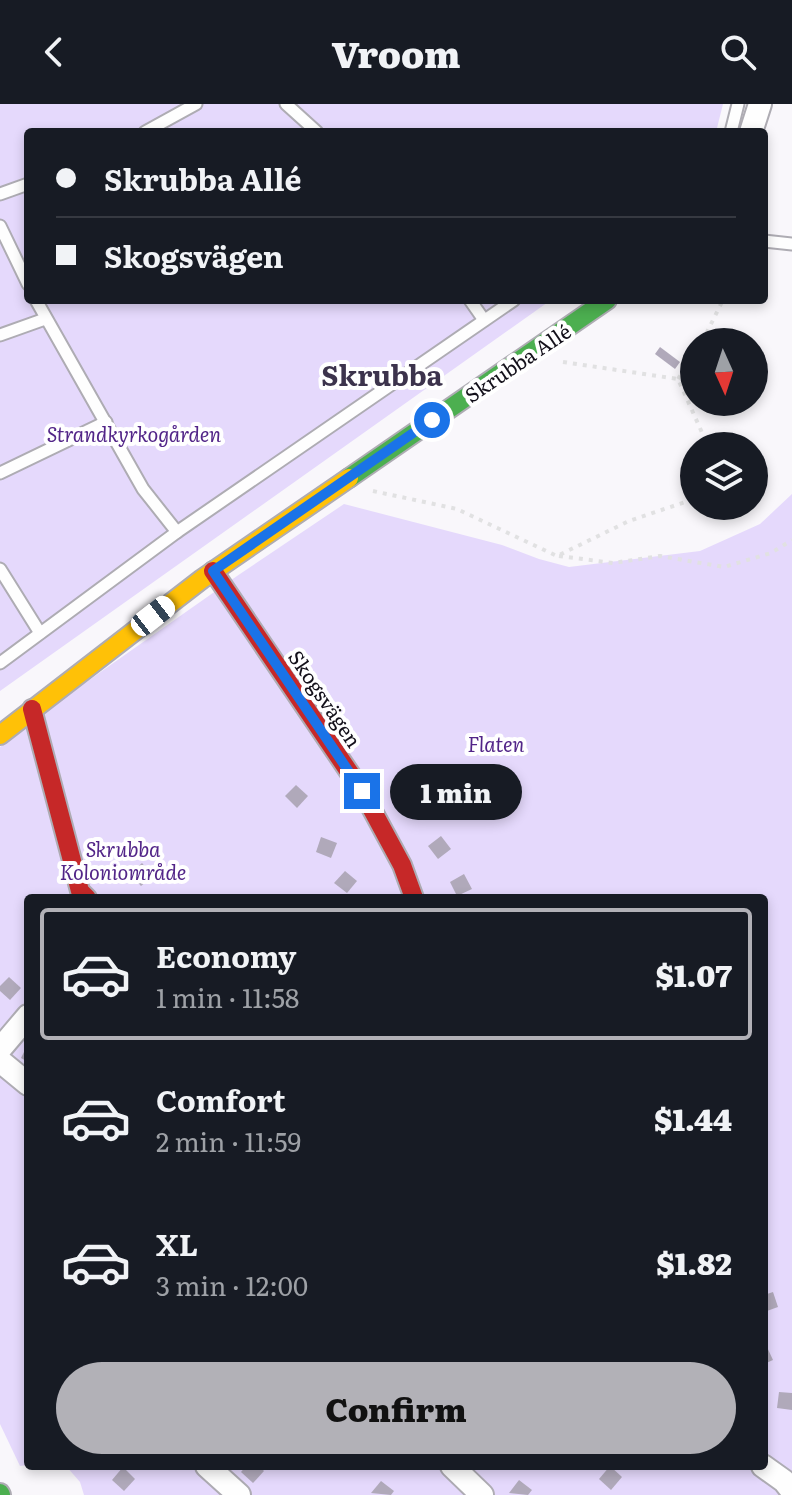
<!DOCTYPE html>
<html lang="en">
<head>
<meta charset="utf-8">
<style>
	:root { --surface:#171b24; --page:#20242c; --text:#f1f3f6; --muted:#9ea1a6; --line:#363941; --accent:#b2b1b7 }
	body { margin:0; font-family:Literata,serif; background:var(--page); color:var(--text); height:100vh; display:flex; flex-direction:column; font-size:30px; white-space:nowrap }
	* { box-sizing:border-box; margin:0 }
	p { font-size:26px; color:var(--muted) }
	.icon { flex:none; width:44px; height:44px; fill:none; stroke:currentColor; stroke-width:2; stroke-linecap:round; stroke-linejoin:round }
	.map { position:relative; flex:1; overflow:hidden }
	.sheet { position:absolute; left:24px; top:790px; width:744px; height:576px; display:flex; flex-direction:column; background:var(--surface); border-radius:8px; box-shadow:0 4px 12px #0003 }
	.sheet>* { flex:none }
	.top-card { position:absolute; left:24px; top:24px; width:744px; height:176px; border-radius:8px; box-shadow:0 4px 12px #0003; display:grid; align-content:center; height:176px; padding:0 32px; background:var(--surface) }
	.needle { width:52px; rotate:177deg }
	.buttons { position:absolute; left:680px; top:224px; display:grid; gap:16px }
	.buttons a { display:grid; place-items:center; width:88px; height:88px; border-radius:50%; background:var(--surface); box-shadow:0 4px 12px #0003; font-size:40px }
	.end { position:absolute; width:36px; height:36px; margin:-18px; border:10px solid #1a73e8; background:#fff; box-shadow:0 0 0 4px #fff }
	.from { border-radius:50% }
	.bubble { position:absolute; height:56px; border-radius:28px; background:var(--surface); box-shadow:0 4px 12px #0003; font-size:26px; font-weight:800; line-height:56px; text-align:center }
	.car { position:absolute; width:24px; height:48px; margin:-24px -12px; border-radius:10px; box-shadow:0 0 6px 2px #0007; background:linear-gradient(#fff 24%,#345 0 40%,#fff 0 76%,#345 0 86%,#fff 0) }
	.top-card b { display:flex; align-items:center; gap:28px; height:76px; font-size:30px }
	.top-card b+b { border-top:2px solid var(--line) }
	.top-card i { width:20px; height:20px; background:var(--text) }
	ul { padding:14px 0 0; list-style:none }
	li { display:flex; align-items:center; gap:24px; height:132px; margin:0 16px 12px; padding:0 16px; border:4px solid transparent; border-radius:8px }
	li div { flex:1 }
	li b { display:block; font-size:30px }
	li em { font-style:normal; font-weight:800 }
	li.active { border-color:var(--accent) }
	li>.icon { width:72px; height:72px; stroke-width:1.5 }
	.action { display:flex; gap:16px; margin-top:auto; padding:16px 32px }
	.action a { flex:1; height:92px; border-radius:48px; background:var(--accent); color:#111; font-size:32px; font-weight:800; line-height:92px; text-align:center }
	header { display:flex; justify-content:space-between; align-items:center; height:104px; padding:0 32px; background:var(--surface); font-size:36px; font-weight:800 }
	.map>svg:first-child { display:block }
	.green { fill:#e5d9fc }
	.building { fill:#b0a9ba }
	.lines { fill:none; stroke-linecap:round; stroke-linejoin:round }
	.lane-casing { stroke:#aeacb3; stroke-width:15 }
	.street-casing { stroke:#aeacb3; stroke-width:26 }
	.fast-casing { stroke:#aeacb3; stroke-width:22 }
	.slow-casing { stroke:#aeacb3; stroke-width:22 }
	.jam-casing { stroke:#aeacb3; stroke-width:22 }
	.path { stroke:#e1e1e2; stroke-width:4; stroke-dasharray:4 6; stroke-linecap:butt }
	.lane { stroke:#fefefe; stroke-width:11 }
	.street { stroke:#fefefe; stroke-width:22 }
	.fast { stroke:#4caf50; stroke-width:18 }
	.slow { stroke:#ffc107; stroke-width:18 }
	.jam { stroke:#c62828; stroke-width:18 }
	.route { stroke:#1a73e8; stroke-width:10 }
	.labels { text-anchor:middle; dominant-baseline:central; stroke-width:8; stroke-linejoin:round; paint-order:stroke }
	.street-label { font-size:20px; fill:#13101a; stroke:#fff }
	.park-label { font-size:20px; font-style:italic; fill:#522588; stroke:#fff }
	.district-label { font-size:28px; font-weight:bold; fill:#3c334c; stroke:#fff }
</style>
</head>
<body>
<header><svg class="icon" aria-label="back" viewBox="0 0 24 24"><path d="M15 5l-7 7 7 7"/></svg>Vroom<svg class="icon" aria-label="search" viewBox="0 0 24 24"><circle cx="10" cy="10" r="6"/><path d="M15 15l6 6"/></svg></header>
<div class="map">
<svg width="792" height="1391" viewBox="0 0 792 1391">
	<rect width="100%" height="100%" fill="#f9f7fb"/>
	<g class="green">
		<path d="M0,0H723L716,28H28V196H551L0,587Z"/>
		<path d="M792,390V1391H84L80,1378L66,1362H764V794H28V1361L20,1362L0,1320V643L38,612L237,472L344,400L502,441L539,455L569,463L700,447L760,420Z"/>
	</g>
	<g class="building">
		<path d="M660,243L680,258L675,265L655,250Z"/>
		<path d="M296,681L308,692L297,704L285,692Z"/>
		<path d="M441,732L451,745L438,755L428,742Z"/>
		<path d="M321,733L337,739L331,754L316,748Z"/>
		<path d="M142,759L153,772L141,782L130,770Z"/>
		<path d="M345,767L357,777L347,789L334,779Z"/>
		<path d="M464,770L472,785L457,792L450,778Z"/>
		<path d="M9,873L21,884L10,896L0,887V882Z"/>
		<path d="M28,940V958L21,954Z"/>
		<path d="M773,1188L778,1203L764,1208V1191Z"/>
		<path d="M766,1241L773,1256L764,1260V1242Z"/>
		<path d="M779,1288L792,1289V1306L777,1304Z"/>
		<path d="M246,1362H259L264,1367L253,1379L241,1368Z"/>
		<path d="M610,1362L622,1373L611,1386L599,1375Z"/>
		<path d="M123,1363L135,1375L124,1387L112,1376Z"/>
		<path d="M519,1376L532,1386L528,1391L509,1389Z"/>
		<path d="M381,1377L394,1387L391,1391L371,1389Z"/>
	</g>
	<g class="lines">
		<defs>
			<g id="lane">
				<path d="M286,0L317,28"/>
				<path d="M145,28L196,0"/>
				<path d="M731,28L738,0"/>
				<path d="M0,90L28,80"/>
				<path d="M0,122L28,180"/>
				<path d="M764,137L792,140"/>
				<path d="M36,196L143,385L177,428"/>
				<path d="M470,196L484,216"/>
				<path d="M0,231L45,215"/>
				<path d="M0,369L106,318"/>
				<path d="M0,465L40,529"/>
				<path d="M0,559L177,428L514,196"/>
			</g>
			<g id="street">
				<path d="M751,28L760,0"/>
				<path d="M0,945L28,912"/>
				<path d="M0,957L28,980"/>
				<path d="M207,1362L239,1391"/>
				<path d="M452,1362L482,1391"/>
				<path d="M763,1362L784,1377L792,1387"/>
			</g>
			<g id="fast">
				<path d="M349,374L607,196"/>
				<path d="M0,1389L1,1391"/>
			</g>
			<path id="slow" d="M0,631L202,475L349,374"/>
			<g id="jam">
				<path d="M213,467L362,687L402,761L414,794"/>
				<path d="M32,605L80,787L87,794"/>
			</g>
		</defs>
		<use href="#lane" class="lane-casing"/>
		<use href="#street" class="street-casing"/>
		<use href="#fast" class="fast-casing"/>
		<use href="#slow" class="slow-casing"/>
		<use href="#jam" class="jam-casing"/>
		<g class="path">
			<path d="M702,238L723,196"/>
			<path d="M563,258L678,275L708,342"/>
			<path d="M678,275L694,250"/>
			<path d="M373,387L457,405L557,452L629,417L694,395"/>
			<path d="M559,452L613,459L660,452L724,463L771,449L792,436"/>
		</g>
		<use href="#lane" class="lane"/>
		<use href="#street" class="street"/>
		<use href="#fast" class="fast"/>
		<use href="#slow" class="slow"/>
		<use href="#jam" class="jam"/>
	</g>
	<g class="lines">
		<path class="route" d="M362,687L213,467L432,316"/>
	</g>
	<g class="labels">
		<g class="street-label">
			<text transform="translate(517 258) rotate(-34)">Skrubba Allé</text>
			<text transform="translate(326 594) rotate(56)">Skogsvägen</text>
		</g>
		<g class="park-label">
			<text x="134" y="329">Strandkyrkogården</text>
			<text x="496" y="639">Flaten</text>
			<text x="123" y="744">Skrubba<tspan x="123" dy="23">Koloniområde</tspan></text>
		</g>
		<g class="district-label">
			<text x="382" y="270">Skrubba</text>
		</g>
	</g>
</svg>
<div class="buttons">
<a><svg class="needle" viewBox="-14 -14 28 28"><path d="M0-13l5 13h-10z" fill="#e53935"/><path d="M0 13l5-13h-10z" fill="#9ea1a6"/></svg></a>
<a><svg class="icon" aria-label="layers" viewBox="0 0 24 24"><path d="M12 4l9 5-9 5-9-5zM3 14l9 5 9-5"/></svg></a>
</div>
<i class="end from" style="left:432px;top:316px"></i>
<i class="end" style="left:362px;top:687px"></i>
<div class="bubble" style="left:390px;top:660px;width:132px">1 min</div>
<i class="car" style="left:153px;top:512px;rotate:52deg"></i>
<div class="top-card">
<b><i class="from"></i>Skrubba Allé</b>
<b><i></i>Skogsvägen</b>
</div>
<section class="sheet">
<ul>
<li class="active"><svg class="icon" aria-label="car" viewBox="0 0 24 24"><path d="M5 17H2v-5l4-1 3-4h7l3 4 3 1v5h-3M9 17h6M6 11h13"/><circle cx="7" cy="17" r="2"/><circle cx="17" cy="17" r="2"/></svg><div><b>Economy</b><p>1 min · 11:58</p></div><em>$1.07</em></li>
<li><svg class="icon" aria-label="car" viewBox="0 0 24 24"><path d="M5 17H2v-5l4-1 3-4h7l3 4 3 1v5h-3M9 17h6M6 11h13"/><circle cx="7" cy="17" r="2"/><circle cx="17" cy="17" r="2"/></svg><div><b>Comfort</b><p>2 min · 11:59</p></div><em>$1.44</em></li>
<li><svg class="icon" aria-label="car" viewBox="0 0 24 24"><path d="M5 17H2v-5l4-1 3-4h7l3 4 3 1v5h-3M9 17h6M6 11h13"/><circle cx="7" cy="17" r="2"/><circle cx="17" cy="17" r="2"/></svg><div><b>XL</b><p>3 min · 12:00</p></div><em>$1.82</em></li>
</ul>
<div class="action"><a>Confirm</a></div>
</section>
</div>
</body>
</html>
